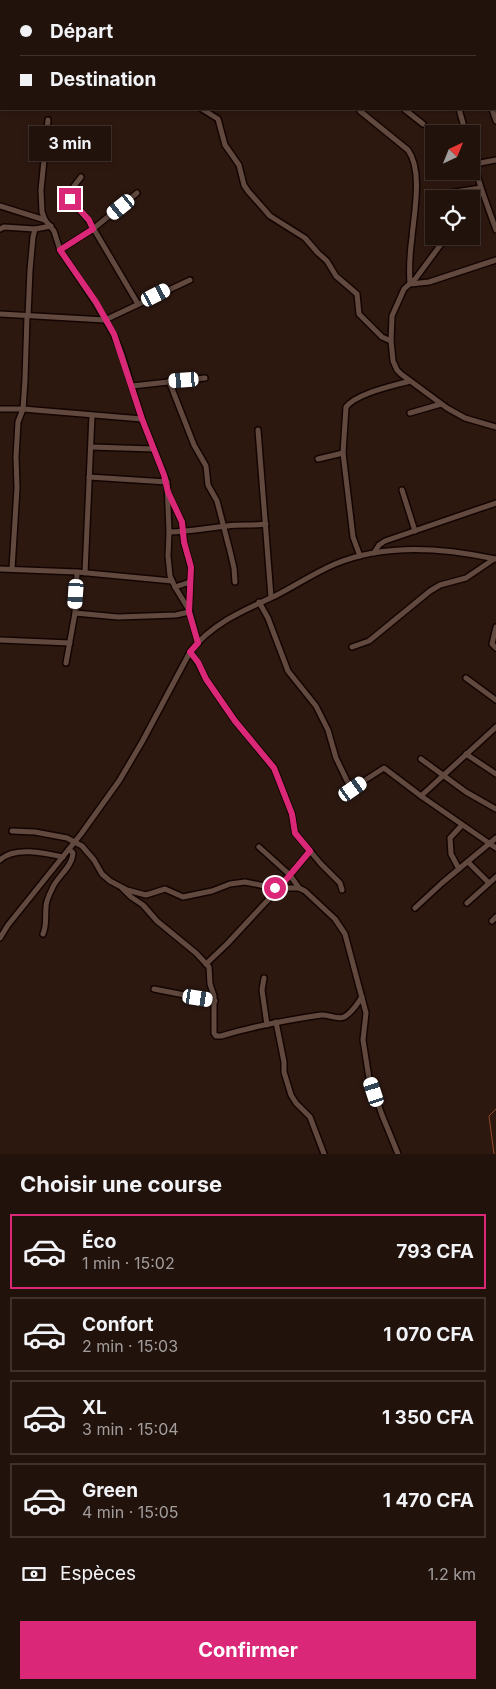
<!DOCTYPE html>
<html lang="fr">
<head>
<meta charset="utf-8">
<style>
	:root { --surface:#22120c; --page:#2a1b15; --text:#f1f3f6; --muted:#a29e9d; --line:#3f322d; --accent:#db2777 }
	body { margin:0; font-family:Inter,sans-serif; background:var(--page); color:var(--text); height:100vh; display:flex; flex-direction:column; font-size:19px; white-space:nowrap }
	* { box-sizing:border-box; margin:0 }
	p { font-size:16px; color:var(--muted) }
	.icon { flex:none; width:28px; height:28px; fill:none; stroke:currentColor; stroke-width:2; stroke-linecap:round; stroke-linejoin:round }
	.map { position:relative; height:1154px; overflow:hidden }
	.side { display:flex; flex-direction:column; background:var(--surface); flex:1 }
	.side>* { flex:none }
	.banner { position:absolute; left:0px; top:0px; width:496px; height:110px; box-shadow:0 2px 8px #0003,0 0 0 1px var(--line); display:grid; align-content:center; height:110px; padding:0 20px; background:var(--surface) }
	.needle { width:32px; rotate:43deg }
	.fabs { position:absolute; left:425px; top:125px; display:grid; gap:10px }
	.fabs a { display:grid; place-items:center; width:55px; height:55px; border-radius:0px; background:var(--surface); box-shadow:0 2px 8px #0003,0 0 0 1px var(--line); font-size:25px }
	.end { position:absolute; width:22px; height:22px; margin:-11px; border:6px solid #db2777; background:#fff; box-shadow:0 0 0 2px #fff }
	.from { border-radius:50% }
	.bubble { position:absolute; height:35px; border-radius:0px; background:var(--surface); box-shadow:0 2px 8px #0003,0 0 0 1px var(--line); font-size:16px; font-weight:700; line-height:35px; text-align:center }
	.car { position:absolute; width:15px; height:30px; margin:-15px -8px; border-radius:6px; box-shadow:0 0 4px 1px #0007; background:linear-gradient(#fff 24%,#345 0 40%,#fff 0 76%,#345 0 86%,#fff 0) }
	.banner b { display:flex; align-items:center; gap:18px; height:48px; font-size:19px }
	.banner b+b { border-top:1px solid var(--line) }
	.banner i { width:12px; height:12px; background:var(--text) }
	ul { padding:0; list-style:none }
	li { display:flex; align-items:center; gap:15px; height:75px; margin:0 10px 8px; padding:0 10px; border:2px solid var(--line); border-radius:0px }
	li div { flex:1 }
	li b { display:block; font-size:19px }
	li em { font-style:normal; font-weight:700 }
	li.selected { border-color:var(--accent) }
	li>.icon { width:45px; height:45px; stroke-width:1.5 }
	h2 { padding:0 20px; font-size:22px; line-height:60px }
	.pay { display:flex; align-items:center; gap:12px; height:55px; padding:0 20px; font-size:19px }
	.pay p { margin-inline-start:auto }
	.button { display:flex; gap:10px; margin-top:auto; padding:10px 20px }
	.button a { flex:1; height:58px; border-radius:0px; background:var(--accent); color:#fff; font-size:20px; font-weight:700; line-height:58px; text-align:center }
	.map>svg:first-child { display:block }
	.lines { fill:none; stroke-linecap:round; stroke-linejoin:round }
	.stream { stroke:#954723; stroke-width:1 }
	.minor-casing { stroke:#140401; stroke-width:8 }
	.minor { stroke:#61493f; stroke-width:5 }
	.route { stroke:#db2777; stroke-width:6 }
</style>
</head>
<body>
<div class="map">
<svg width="496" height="1154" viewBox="0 0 496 1154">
	<rect width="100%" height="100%" fill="#2d1810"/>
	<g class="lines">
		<path class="stream" d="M494,1154L489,1116L496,1109"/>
		<defs>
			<g id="minor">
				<path d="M31,0L32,1"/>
				<path d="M69,0L70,1"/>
				<path d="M421,1L422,0"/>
				<path d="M459,1L461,0"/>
				<path d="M495,7L496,6"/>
				<path d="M495,57H496"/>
				<path d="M202,109L218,119L225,145L239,165L244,185L248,191L270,216L305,238L318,253L327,261L336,276L357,294L359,314L382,337L391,341"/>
				<path d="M404,109L423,124"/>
				<path d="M459,109L466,134"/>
				<path d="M492,109L496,121"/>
				<path d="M360,111L408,150C423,171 414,213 412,237C410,252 409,269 410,284L429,282L496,260"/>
				<path d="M48,120L41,190L42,212L45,220L54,231L60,250L95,302L114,335L122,355L142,419L167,482L169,532L168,556L170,576L175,587L189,610L198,643"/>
				<path d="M471,153L481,188L496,230"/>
				<path d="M475,164L496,160"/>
				<path d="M81,177C77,183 68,191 70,199L89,221L138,304"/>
				<path d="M448,193L481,188"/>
				<path d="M471,205L482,191"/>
				<path d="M0,206L45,220"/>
				<path d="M0,229L4,227L35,229L51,226"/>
				<path d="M447,236L416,278L404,289L392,316L391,341L393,361L397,370L401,374L447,408L465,418L496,427"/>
				<path d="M60,250L93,229L137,193"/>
				<path d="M0,314L105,320L190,280"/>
				<path d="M28,316L30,270L33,237L35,229"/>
				<path d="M169,381L194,445L206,466L208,485L217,501L230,551L234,568L235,582"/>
				<path d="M132,386L205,378"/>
				<path d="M0,409H23L142,419"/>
				<path d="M410,413L441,404"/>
				<path d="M258,430L271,597"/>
				<path d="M91,447L154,449"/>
				<path d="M318,459L343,453"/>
				<path d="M89,477L167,482"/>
				<path d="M402,490L415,531"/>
				<path d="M169,495L182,522L184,543L191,567L189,610"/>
				<path d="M169,532C189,532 207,528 227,526C240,524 253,526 266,524"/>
				<path d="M374,553L379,545L385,541L496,503"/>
				<path d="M360,556L353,537L343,453L346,407C357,393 393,386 410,381"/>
				<path d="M0,569L77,572L172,581"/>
				<path d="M12,569L17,488L16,457L18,422L23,409L25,380L27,316"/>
				<path d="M85,573L92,415"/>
				<path d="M175,587L190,582"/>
				<path d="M259,602L268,618L288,671L316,706L328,730L336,758L351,789L384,768L421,796L496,848"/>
				<path d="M75,613L118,617L176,615L189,612"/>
				<path d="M496,627L492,644L496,648"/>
				<path d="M0,640L70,643"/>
				<path d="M352,647L369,641L430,591L440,585L466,578L494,559"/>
				<path d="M190,652L198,663L206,679L235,721L274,768L292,814L295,833L321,864L340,883L342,890"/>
				<path d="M66,663L75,613L77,572"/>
				<path d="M466,678L496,700"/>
				<path d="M466,754L496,774"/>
				<path d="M421,759L466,792L496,809"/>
				<path d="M421,796L496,727"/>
				<path d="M12,831L35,832L67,838L82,846L94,860L102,874L110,881L127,890L146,895L165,889L183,897L212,891L230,884L245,882L275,888H299"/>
				<path d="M259,847L290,875L299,888L305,891L335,919L345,934L366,1013L363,1040L369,1078L382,1115L398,1154"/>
				<path d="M0,860C14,846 45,853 63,857"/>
				<path d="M468,862L489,883"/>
				<path d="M459,869L451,854L450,838L462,825"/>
				<path d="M122,888L131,897L143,905L157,921L196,953L209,967L210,984L214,996V1033L216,1036H221C254,1026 287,1020 321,1015C329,1014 336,1020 344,1017C352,1013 357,1004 362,997"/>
				<path d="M467,903L496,877"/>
				<path d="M415,908L442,883L496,838"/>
				<path d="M492,921L496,917"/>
				<path d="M43,934C47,925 45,917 46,907C46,901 49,895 52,889C57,876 72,868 73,853L69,849"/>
				<path d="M0,938L8,925L81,834L119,781L142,742L190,652C211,624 244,610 275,596C295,586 314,573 335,564C386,543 443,548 496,559"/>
				<path d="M206,964L227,944L279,888L310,851"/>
				<path d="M264,978L262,990L267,1025"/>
				<path d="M154,989L215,1001"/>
				<path d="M276,1022L284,1062V1072L291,1095L296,1103L310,1117L324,1154"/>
			</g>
		</defs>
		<use href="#minor" class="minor-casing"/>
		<use href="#minor" class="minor"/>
	</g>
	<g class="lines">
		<path class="route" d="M70,199L89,220L93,229L60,250L96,302L114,334L142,419L164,475L168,492L182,522L184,542L191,567L189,612L198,643L190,652L198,662L206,679L235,721L274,768L292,814L295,833L310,851L279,888H275"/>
	</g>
</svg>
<div class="fabs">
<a><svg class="needle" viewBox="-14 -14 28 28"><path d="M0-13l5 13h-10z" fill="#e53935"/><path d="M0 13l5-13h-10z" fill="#a29e9d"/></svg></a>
<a><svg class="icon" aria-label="locate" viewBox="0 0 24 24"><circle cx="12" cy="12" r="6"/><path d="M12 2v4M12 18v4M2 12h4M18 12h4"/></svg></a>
</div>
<i class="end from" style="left:275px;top:888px"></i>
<i class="end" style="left:70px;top:199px"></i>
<div class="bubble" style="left:29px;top:126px;width:82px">3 min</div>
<i class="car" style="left:121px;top:207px;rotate:231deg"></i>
<i class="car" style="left:156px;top:295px;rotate:63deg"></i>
<i class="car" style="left:184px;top:380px;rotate:266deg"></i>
<i class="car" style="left:76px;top:594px;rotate:184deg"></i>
<i class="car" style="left:353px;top:789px;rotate:55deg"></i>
<i class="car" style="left:198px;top:998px;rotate:99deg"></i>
<i class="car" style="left:374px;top:1092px;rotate:342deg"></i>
<div class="banner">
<b><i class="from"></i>Départ</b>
<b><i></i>Destination</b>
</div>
</div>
<section class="side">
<h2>Choisir une course</h2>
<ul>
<li class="selected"><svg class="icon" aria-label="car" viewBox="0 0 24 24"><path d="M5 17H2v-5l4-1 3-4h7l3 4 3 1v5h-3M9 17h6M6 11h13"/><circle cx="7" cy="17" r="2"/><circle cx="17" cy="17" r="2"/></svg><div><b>Éco</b><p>1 min · 15:02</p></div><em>793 CFA</em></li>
<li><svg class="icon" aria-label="car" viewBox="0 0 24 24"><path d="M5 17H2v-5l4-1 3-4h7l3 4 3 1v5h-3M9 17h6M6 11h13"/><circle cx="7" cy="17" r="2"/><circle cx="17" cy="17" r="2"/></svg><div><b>Confort</b><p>2 min · 15:03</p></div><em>1 070 CFA</em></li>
<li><svg class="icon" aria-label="car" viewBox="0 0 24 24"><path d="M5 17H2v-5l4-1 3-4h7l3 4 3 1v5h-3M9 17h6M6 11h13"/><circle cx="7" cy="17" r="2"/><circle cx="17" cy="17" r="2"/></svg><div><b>XL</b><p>3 min · 15:04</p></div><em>1 350 CFA</em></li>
<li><svg class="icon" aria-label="car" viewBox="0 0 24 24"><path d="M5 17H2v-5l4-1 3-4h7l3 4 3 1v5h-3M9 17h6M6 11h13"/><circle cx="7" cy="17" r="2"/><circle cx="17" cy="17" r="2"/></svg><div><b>Green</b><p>4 min · 15:05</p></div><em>1 470 CFA</em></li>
</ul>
<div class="pay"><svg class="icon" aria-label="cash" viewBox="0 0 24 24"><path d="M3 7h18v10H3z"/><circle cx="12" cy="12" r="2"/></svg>Espèces<p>1.2 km</p></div>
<div class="button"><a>Confirmer</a></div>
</section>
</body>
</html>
